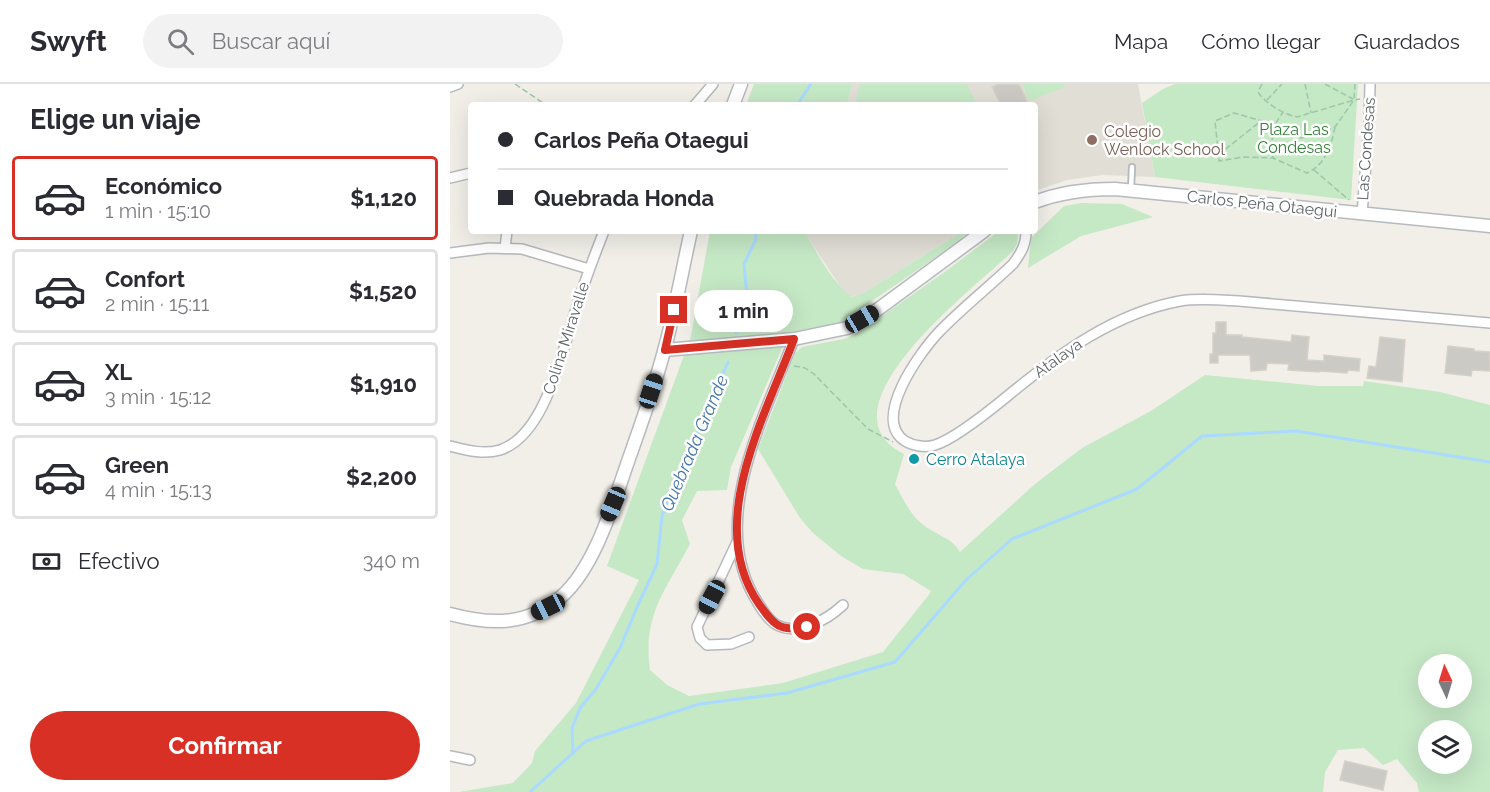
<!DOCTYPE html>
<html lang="es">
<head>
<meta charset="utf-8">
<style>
	:root { --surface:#fff; --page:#f2f2f3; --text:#2b2b33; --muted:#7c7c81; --line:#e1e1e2; --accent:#d93025 }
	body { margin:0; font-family:Raleway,sans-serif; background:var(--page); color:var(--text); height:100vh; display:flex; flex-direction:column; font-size:22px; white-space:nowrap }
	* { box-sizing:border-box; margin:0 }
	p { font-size:20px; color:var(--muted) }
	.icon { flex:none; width:33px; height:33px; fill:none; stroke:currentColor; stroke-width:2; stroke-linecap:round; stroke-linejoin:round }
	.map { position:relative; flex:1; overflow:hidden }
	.details { display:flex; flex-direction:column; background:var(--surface); width:450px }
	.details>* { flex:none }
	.hud { position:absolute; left:18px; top:18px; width:570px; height:132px; border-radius:6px; box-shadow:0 6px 24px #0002; display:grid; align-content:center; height:132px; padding:0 30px; background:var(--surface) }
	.needle { width:39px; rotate:356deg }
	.tools { position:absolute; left:968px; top:570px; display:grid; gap:12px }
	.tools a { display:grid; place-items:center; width:54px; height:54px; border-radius:50%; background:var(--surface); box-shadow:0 6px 24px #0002; font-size:30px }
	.end { position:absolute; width:27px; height:27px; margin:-14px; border:8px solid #d93025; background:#fff; box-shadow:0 0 0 3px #fff }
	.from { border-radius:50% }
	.bubble { position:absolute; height:42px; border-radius:21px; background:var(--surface); box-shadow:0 6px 24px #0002; font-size:20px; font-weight:700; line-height:42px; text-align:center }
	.car { position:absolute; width:18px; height:36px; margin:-18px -9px; border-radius:8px; box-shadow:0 0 4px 2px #0007; background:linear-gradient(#222 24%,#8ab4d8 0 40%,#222 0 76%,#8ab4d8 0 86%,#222 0) }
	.hud b { display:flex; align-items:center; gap:21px; height:57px; font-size:22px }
	.hud b+b { border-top:2px solid var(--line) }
	.hud i { width:15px; height:15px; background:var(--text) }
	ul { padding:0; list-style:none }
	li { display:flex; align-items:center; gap:18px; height:84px; margin:0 12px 9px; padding:0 18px; border:3px solid var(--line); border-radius:6px }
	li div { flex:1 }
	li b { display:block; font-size:22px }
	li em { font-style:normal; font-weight:700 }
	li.current { border-color:var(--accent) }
	li>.icon { width:54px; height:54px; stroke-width:1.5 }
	h2 { padding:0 30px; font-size:27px; line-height:72px }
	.pay { display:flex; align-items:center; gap:15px; height:66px; padding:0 30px; font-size:22px }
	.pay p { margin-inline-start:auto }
	.cta { display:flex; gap:12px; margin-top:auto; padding:12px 30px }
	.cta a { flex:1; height:69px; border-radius:36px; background:var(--accent); color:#fff; font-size:24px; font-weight:700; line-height:69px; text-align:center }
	header { display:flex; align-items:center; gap:36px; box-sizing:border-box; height:84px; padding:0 30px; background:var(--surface); border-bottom:2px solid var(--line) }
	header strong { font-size:28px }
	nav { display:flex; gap:33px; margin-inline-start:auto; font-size:21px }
	.search { width:420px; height:54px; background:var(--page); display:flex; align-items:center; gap:15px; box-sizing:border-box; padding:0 21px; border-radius:33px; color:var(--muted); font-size:22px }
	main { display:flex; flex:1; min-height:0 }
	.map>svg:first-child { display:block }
	.education { fill:#e1ded6 }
	.green { fill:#c5e8c5; fill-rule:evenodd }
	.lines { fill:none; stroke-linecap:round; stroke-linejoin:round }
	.stream { stroke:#aadaff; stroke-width:3 }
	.building { fill:#cccac5; stroke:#d6d1c6; stroke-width:1.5 }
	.lane-casing { stroke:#b5b8bc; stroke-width:8 }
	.street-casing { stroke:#b5b8bc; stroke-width:12 }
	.secondary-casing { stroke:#b6babf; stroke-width:15 }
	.path { stroke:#9cc7a9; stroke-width:1.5; stroke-dasharray:6 3; stroke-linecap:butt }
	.lane { stroke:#fff; stroke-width:4.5 }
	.street { stroke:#fff; stroke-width:9 }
	.secondary { stroke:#fff; stroke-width:12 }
	.route { stroke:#d93025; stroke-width:8 }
	.education-dot { fill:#8d6e63; stroke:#fff; stroke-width:2 }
	.culture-dot { fill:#0f9aa8; stroke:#fff; stroke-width:2 }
	.labels { text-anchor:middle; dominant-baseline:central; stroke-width:5; stroke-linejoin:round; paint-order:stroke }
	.park-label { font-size:16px; fill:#348238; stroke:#fff }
	.education-label { font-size:16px; fill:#785e54; stroke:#fff; text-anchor:start }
	.street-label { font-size:16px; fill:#5f6368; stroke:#fff }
	.culture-label { font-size:16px; fill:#0d838f; stroke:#fff; text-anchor:start }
	.water-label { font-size:18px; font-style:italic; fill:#4174aa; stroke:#fff }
</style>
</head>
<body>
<header>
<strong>Swyft</strong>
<div class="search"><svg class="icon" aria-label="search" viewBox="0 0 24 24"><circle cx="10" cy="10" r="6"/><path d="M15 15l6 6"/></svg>Buscar aquí</div>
<nav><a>Mapa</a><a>Cómo llegar</a><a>Guardados</a></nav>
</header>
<main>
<section class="details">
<h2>Elige un viaje</h2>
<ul>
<li class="current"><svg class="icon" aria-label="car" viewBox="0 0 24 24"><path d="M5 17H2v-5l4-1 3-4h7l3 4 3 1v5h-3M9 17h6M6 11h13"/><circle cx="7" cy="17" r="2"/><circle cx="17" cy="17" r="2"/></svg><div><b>Económico</b><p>1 min · 15:10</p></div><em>$1,120</em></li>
<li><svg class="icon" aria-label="car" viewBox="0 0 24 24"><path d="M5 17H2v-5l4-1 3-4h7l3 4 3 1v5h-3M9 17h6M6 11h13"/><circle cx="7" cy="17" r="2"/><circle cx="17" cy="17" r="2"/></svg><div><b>Confort</b><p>2 min · 15:11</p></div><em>$1,520</em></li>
<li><svg class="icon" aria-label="car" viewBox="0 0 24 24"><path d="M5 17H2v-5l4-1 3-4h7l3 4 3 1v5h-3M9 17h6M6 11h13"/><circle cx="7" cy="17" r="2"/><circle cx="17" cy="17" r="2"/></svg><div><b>XL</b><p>3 min · 15:12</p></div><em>$1,910</em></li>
<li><svg class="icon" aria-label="car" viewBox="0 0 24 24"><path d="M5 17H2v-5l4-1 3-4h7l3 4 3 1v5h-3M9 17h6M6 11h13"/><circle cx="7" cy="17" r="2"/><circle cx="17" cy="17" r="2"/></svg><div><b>Green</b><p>4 min · 15:13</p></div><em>$2,200</em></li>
</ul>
<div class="pay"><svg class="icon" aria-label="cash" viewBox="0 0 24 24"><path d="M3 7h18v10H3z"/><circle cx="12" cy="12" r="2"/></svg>Efectivo<p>340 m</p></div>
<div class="cta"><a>Confirmar</a></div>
</section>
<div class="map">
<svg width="1040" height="708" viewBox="0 0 1040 708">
	<rect width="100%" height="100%" fill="#f1efe8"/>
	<g class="education">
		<path d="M402,0H688L705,93L652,91L617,96L585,107V21H397Z"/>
		<path d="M359,147H513L415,208L401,213L392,205L366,166L357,151Z"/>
	</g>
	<g class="green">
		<path d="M304,0H402L397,21H296Z"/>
		<path d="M410,0H517L527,21H405Z"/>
		<path d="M572,0H614L615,3L579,17Z"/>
		<path d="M725,0H908L901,116L705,93L692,19L713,5Z"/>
		<path d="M632,119L672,120L703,133L631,152L578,184L581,154L614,122Z"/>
		<path d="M260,147H359L357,151C369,173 382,198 402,213L415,208L513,147H521L486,173L390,239L339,248L281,383L277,406L247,407L232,436L240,460C216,506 192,531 200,586L217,601L239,612L333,599L433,568L478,512L481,507L453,490L413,485L391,472L363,449L350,434L308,365L345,269L352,263L394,255L409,248L496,187L549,147H568L567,160L563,167C528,201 363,325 454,370L445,400C453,415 461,433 476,443C489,452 502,454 510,468L585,400L632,364L701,327L755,291L869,302H913L914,297L990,308L1040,321V708H969L967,699L947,675L933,681L914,664L888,666L875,688L873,708H9L63,699L82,679L85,667L126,619L189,496L157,482L241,252ZM978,580H1011V614H978ZM978,646H1011V680H978Z"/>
	</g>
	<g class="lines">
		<g class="stream">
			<path d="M347,21L361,0"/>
			<path d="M286,249L297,212L294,180L306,155L305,147"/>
			<path d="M123,670L122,644L130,624L146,605L170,564L188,521L207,480L212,432L232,382L254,335L278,278"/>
			<path d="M80,708L136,657L249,620L337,609L445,578L516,496L562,455L687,405L752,352L846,347L1040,378"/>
		</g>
	</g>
	<g class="building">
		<path d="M548,0H569L577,17L566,21H551L542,3Z"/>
		<path d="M766,238H776V251H792V253L841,258L842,251L859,253L857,276L874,277V271L910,275L909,287L898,286L897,289L869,287V288L838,286L839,280L817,279L816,286L801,287L800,271H768V279H760V270H763V249H766Z"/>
		<path d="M930,253L955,256L952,298L917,294L919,282L926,283Z"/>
		<path d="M998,262L1024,265V267L1040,268V287L1022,286L1021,292L995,289Z"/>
		<path d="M895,677L937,687L933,706L890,696Z"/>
	</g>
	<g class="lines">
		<defs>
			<path id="lane" d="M681,105L682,83"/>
			<g id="street">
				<path d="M0,3L8,0"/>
				<path d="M245,21L263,0"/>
				<path d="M0,94L21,89"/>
				<path d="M912,130L919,41L920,0"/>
				<path d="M576,147C576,161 571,169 563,180C539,203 512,224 489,248C470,268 421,335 455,357C463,362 476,364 485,361C505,355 543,324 560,310C610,269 665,229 730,217C749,214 769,216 789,217L1040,239"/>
				<path d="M55,164L57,147"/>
				<path d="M0,169L39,164L72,165L139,185"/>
				<path d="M344,255C315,331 261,430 302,509C308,519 317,536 327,541C348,552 377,536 393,521"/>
				<path d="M0,362C16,366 33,371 50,366C96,351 112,266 126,225C134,198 144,173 154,147"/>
				<path d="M287,458L247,543L250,554L257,561L281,560L299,553"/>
				<path d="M0,672L20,676"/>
			</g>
			<g id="secondary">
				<path d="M283,21L291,0"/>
				<path d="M585,118C611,108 638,105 665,105L1040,142"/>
				<path d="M215,266L344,255L397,244L427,226L534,147"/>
				<path d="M0,530C41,541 77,542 111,513C142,486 160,430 173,392C187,351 203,309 214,267C225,228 232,187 241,147"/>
			</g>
		</defs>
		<use href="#lane" class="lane-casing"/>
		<use href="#street" class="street-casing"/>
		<use href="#secondary" class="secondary-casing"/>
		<g class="path">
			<path d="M65,0L96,21"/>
			<path d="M812,0L808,8C815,19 833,30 847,33L904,16L905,0"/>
			<path d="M855,0L861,29"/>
			<path d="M875,0L903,15"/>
			<path d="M817,16L832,0"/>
			<path d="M885,43C881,62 876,80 857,89L823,74L793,73L769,77L765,37L784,29L812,37L822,45L851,54L885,43L904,16L910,15"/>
			<path d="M768,71L811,37"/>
			<path d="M823,74L822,45L833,28"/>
			<path d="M864,86L899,116"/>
			<path d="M344,282L355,284L364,290L418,345L443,358"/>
		</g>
		<use href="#lane" class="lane"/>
		<use href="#street" class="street"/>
		<use href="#secondary" class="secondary"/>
	</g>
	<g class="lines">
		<path class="route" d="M224,226L215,266L344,255C315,333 254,440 309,520C324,541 329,548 357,543"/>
	</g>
	<circle class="education-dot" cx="642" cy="56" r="6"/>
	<circle class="culture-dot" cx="464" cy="375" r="6"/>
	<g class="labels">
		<g class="park-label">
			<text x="844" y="45">Plaza Las<tspan x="844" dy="18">Condesas</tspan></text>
		</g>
		<g class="education-label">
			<text x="654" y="47">Colegio<tspan x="654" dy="18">Wenlock School</tspan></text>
		</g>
		<g class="street-label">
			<text transform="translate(916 65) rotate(-86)">Las Condesas</text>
			<text transform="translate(812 120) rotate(6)">Carlos Peña Otaegui</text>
			<text transform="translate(116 254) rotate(-72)">Colina Miravalle</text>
			<text transform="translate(608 274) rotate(-35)">Atalaya</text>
		</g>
		<g class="culture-label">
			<text x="476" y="375">Cerro Atalaya</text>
		</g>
		<g class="water-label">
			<text transform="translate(244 359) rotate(-67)">Quebrada Grande</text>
		</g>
	</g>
</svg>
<div class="tools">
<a><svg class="needle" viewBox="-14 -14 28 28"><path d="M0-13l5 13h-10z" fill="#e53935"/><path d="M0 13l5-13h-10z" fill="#7c7c81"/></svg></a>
<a><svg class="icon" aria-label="layers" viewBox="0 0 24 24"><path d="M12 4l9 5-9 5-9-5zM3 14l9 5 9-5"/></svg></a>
</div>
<i class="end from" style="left:357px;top:543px"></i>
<i class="end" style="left:224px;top:226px"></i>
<div class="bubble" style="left:244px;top:206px;width:99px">1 min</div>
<i class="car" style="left:412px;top:235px;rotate:60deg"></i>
<i class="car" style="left:201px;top:307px;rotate:18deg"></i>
<i class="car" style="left:163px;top:420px;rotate:203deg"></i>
<i class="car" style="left:262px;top:513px;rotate:208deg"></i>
<i class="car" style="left:98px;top:523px;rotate:244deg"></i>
<div class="hud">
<b><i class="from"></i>Carlos Peña Otaegui</b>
<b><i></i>Quebrada Honda</b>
</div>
</div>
</main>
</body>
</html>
